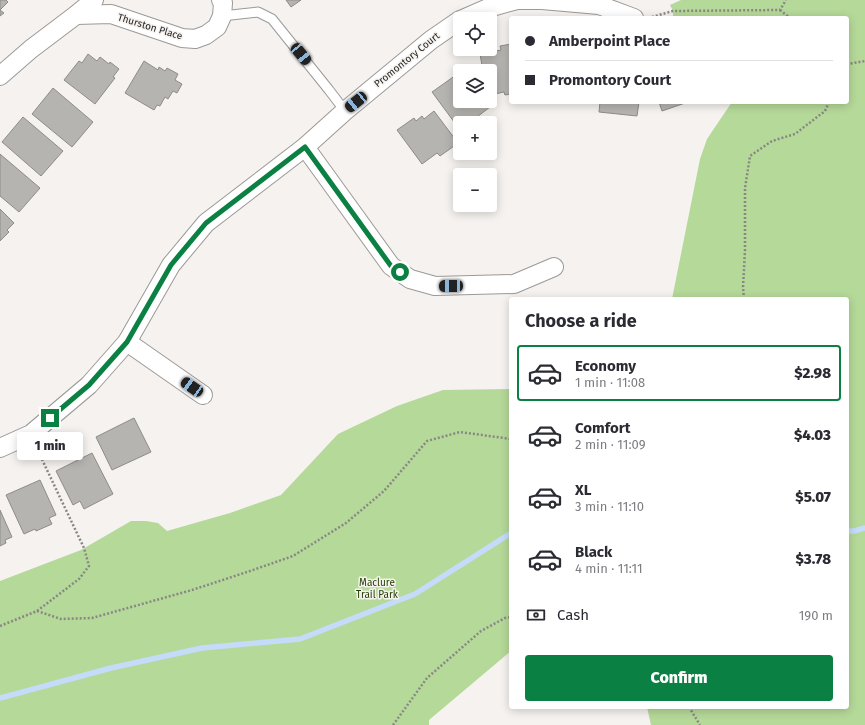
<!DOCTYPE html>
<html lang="en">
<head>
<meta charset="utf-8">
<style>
	:root { --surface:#fff; --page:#f7f7f7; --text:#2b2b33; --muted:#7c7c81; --line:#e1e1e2; --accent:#0b8043 }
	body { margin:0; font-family:"Fira Sans",sans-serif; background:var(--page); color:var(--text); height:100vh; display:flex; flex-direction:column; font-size:15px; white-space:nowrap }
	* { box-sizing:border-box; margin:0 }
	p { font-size:13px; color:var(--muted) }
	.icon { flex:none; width:22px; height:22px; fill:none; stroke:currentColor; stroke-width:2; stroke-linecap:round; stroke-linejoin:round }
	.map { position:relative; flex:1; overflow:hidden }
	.side { position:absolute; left:509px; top:297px; width:340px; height:412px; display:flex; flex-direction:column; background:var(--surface); border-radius:4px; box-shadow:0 2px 10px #0003 }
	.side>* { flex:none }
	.hud { position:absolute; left:509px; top:16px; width:340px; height:88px; border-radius:4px; box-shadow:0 2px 10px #0003; display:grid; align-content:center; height:88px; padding:0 16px; background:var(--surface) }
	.buttons { position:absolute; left:453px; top:12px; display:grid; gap:8px }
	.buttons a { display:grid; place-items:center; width:44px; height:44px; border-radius:4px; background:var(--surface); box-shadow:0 2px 10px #0003; font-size:20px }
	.end { position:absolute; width:18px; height:18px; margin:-9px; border:5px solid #0b8043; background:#fff; box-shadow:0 0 0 2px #fff }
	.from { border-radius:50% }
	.bubble { position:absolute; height:28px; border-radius:4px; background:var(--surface); box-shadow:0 2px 10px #0003; font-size:13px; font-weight:800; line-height:28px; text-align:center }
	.car { position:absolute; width:12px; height:24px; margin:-12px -6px; border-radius:5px; box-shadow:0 0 3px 1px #0007; background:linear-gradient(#222 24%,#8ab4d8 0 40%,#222 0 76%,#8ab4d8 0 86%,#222 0) }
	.hud b { display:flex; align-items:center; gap:14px; height:38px; font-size:15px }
	.hud b+b { border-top:1px solid var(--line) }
	.hud i { width:10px; height:10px; background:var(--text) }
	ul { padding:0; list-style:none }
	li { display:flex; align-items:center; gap:12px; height:56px; margin:0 8px 6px; padding:0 8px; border:2px solid transparent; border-radius:4px }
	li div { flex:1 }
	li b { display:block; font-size:15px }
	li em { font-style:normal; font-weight:800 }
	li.current { border-color:var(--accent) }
	li>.icon { width:36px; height:36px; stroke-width:1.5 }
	h2 { padding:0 16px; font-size:18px; line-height:48px }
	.pay { display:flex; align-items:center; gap:10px; height:44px; padding:0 16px; font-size:15px }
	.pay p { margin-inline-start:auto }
	.primary-button { display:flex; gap:8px; margin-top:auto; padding:8px 16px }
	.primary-button a { flex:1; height:46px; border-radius:4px; background:var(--accent); color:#fff; font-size:16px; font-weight:800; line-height:46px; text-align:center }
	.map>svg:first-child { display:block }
	.green { fill:#b5d999 }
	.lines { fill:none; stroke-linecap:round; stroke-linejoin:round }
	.stream { stroke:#c4dbf9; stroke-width:5.5 }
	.building { fill:#b6b4b0; stroke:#8e8c89 }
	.service-casing { stroke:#9c9996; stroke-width:11 }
	.minor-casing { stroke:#9c9996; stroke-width:20 }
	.path { stroke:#898784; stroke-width:2.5; stroke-dasharray:2 2; stroke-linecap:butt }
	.service { stroke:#fff; stroke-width:9 }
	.minor { stroke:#fff; stroke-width:18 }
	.route { stroke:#0b8043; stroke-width:5 }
	.labels { text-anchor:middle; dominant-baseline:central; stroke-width:3; stroke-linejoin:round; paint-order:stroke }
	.street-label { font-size:10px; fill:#242321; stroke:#f5f2ef }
	.park-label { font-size:10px; fill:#233e01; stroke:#f5f2ef }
</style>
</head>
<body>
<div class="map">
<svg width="865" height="725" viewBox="0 0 865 725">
	<rect width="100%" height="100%" fill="#f5f2ef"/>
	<g class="green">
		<path d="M681,0H865V725H651L647,707H847V299H672L700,159L707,139L732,102H847V18H673V11L670,5Z"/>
		<path d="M511,389V651L429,720V725H0V581L81,550L131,521H146L158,523L167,531L230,513L281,495L338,434L397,406L443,390Z"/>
	</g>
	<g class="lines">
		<g class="stream">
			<path d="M847,531H854L865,528"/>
			<path d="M0,698L111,668L202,648L300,639L415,594L511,533"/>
		</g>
	</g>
	<g class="building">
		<path d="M0,0H6L8,2L0,10L4,13L0,16Z"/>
		<path d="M286,0H301L291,7Z"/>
		<path d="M511,44V94L505,95L504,92L495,94L493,83H490V71H483L480,54L501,50L500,46Z"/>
		<path d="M88,54L97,61L100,57L109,64L110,62L119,69L113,77L115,78L95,104L64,80L79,61L82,63Z"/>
		<path d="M144,61L158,70L159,67L165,71L167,68L178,74L175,80L182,84L177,93L173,91L168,99L165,97L160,106L157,105L154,110L125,93Z"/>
		<path d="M456,75L460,79V101H486L490,107L469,123H460V130L432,92Z"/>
		<path d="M53,88L93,122L72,147L32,114Z"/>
		<path d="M600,102H639L637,116L599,112Z"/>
		<path d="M659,102H688L662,111Z"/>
		<path d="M434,111L455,139L454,140L457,144L440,156L437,153L422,164L397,130L414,118L416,121L422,116L424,119Z"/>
		<path d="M23,117L63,151L41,176L2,142Z"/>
		<path d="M0,154L40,188L19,212L0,196Z"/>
		<path d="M0,209L14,223L7,230L9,232L0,241Z"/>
		<path d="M134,418L151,452L112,470L96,437Z"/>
		<path d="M92,453L113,494L84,509L80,501L73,505L56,471Z"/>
		<path d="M40,480L56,515L49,518L52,524L36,531L35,529L24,534L6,495Z"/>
		<path d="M0,510L12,537L5,540L6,543L0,546Z"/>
	</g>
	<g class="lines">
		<defs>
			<path id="service" d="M222,16L258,12L272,19L329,90L345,111"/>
			<g id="minor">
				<path d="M76,15L111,14L182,38L195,39L206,35L217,27L222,16L223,3L221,0"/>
				<path d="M463,19L488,8L517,0H542L599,5L634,18"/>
				<path d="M0,76L31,49L76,15L94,0"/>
				<path d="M305,147L391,266L410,279L435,286L514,284L554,267"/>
				<path d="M127,342L203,395"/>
				<path d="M0,448L31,434L89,385L127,342L171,265L206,223L305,147L345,111L431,40L460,20"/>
			</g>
		</defs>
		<use href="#service" class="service-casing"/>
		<use href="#minor" class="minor-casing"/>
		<g class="path">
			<path d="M780,10L790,18"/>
			<path d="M652,17L673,11L780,10L786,0"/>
			<path d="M847,63L848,64L865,61"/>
			<path d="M744,299L743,287L745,250V188L750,156L772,141L795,134L825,111L829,102"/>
			<path d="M37,611L61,619L92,618L192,590L250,571L293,556L346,523L384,491L427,441L460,432L511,439"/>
			<path d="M0,626L37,611L79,579L89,566L84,548L38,451"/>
			<path d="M689,707L700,725"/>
			<path d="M393,725L427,678L481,631L505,618L511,617"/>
		</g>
		<use href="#service" class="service"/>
		<use href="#minor" class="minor"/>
	</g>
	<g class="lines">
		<path class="route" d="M50,418L89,385L127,342L171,265L206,223L305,147L391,266L400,272"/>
	</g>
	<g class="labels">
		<g class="street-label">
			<text transform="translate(150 27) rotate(17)">Thurston Place</text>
			<text transform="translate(407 60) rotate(-39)">Promontory Court</text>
		</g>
		<g class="park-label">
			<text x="377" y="583">Maclure<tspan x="377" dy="12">Trail Park</tspan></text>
		</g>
	</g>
</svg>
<div class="buttons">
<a><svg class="icon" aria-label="locate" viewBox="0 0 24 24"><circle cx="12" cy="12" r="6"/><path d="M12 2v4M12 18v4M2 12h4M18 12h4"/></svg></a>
<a><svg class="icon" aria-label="layers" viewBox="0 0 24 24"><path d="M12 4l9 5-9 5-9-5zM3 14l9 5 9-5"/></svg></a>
<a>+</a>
<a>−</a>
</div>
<i class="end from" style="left:400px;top:272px"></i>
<i class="end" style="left:50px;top:418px"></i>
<div class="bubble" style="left:17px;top:432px;width:66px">1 min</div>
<i class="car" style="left:301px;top:54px;rotate:141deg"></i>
<i class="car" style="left:356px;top:102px;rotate:231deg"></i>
<i class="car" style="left:451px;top:286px;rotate:269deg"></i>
<i class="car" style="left:192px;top:387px;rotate:305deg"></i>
<div class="hud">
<b><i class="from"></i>Amberpoint Place</b>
<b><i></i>Promontory Court</b>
</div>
<section class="side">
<h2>Choose a ride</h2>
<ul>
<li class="current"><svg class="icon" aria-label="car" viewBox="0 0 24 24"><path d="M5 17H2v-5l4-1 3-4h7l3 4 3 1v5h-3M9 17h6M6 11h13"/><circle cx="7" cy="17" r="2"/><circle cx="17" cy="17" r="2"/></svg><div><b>Economy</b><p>1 min · 11:08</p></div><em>$2.98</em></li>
<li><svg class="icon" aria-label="car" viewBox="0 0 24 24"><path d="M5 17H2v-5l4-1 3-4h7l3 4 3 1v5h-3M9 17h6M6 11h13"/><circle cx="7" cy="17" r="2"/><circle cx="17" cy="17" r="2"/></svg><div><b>Comfort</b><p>2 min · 11:09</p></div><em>$4.03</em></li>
<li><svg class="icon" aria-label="car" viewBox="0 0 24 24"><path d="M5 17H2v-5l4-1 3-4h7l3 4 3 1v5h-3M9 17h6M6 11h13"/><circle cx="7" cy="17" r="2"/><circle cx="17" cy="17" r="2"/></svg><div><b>XL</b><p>3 min · 11:10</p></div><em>$5.07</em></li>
<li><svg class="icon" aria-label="car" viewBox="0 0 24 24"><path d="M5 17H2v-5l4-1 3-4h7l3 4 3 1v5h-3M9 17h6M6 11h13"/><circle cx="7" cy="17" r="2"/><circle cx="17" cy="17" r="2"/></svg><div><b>Black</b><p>4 min · 11:11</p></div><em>$3.78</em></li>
</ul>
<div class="pay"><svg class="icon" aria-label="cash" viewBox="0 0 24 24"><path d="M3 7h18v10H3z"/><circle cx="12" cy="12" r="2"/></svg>Cash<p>190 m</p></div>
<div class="primary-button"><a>Confirm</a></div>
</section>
</div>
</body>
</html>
